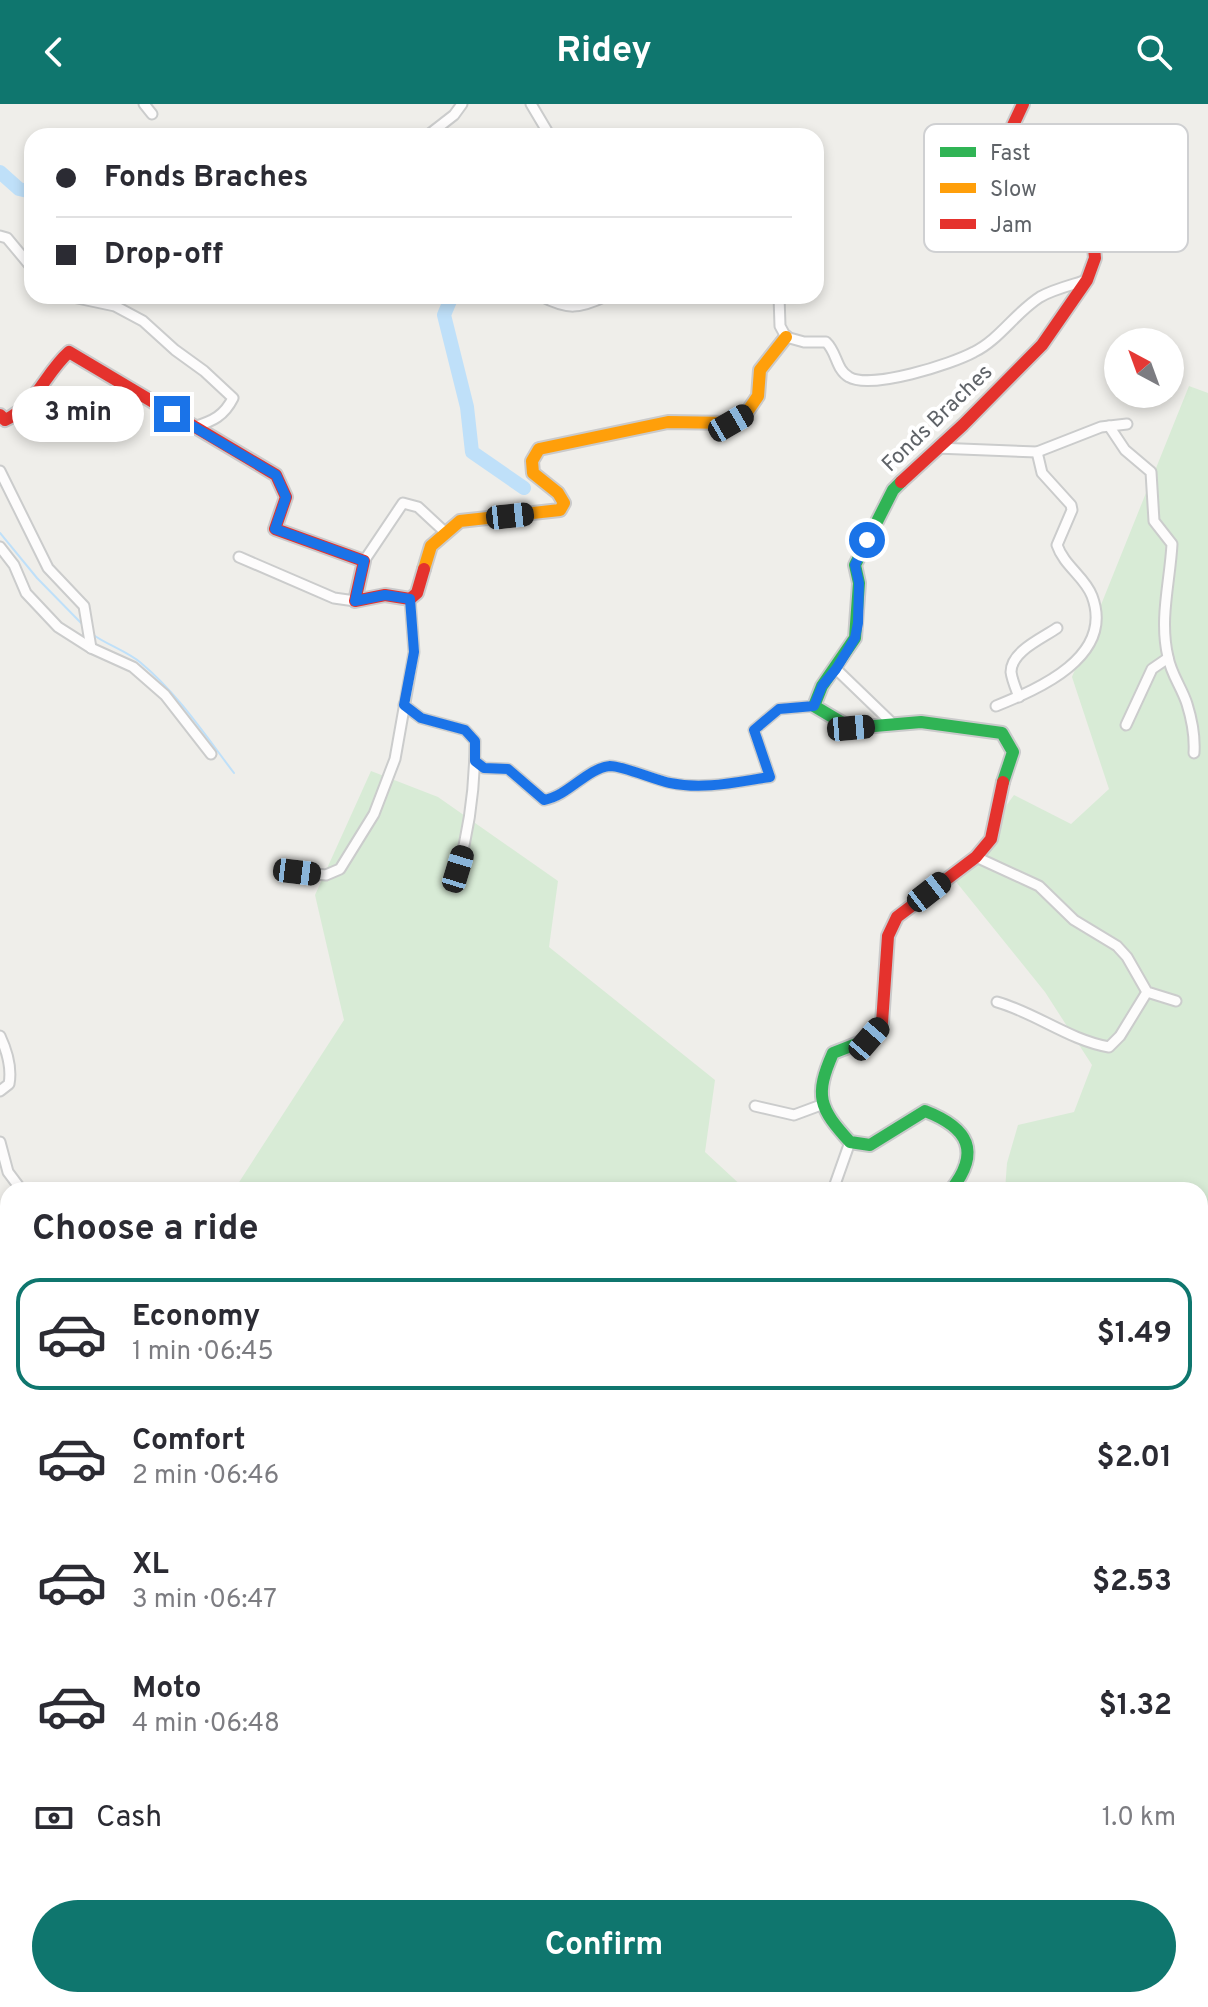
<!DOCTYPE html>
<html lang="en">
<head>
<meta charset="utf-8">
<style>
	:root { --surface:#fff; --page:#f7f7f7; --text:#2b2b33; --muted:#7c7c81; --line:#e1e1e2; --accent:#0f766e }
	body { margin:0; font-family:Overpass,sans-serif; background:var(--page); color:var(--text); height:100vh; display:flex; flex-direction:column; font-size:30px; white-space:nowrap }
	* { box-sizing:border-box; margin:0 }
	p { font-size:26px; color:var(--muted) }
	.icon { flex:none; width:44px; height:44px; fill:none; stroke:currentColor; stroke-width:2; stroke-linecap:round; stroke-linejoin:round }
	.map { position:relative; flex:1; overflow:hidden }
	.side { position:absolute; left:0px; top:1078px; width:1208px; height:826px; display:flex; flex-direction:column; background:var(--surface); border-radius:24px 24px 0 0; box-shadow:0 4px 12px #0003 }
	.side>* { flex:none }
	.hud { position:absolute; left:24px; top:24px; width:800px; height:176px; border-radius:24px; box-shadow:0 4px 12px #0003; display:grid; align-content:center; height:176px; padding:0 32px; background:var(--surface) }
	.needle { width:52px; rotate:319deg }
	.tools { position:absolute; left:1104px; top:224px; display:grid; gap:16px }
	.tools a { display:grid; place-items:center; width:80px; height:80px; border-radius:50%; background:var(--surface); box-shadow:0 4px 12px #0003; font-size:40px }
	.end { position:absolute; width:36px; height:36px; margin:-18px; border:10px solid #1a73e8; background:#fff; box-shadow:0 0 0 4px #fff }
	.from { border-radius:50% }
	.bubble { position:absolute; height:56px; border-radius:28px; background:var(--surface); box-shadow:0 4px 12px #0003; font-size:26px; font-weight:700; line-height:56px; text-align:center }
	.car { position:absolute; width:24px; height:48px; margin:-24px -12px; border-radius:10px; box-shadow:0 0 6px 2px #0007; background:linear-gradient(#222 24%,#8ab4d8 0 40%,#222 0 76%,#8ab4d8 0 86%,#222 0) }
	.hud b { display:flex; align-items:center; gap:28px; height:76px; font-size:30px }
	.hud b+b { border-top:2px solid var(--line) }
	.hud i { width:20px; height:20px; background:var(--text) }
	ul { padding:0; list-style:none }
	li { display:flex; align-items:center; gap:24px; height:112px; margin:0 16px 12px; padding:0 16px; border:4px solid transparent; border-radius:24px }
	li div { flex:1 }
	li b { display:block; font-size:30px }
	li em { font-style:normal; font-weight:700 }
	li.on { border-color:var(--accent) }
	li>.icon { width:72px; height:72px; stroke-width:1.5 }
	h2 { padding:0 32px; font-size:36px; line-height:96px }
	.pay { display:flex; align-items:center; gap:20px; height:88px; padding:0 32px; font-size:30px }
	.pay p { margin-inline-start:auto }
	.cta { display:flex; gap:16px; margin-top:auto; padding:16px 32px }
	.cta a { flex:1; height:92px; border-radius:48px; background:var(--accent); color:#fff; font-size:32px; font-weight:700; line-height:92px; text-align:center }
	header { display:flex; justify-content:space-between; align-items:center; height:104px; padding:0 32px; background:var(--accent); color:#fff; font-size:36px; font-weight:700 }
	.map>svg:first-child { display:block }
	.green { fill:#d8ebd6 }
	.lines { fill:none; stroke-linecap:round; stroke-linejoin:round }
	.stream { stroke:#bfe0f9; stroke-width:2 }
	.river { stroke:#bfe0f9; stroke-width:14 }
	.street-casing { stroke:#cbcccc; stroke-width:13 }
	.fast-casing { stroke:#cacacb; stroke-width:16 }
	.slow-casing { stroke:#cacacb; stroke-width:16 }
	.jam-casing { stroke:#cacacb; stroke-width:16 }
	.street { stroke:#fdfcfc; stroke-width:9 }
	.fast { stroke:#30b455; stroke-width:12 }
	.slow { stroke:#ff9f0a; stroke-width:12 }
	.jam { stroke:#e5322d; stroke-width:12 }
	.route { stroke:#1a73e8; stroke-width:10 }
	.labels { text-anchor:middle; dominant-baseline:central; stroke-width:8; stroke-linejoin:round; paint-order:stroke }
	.street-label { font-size:22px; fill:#5f6368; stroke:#fff }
	.key { fill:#fff; stroke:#cfd0d2; stroke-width:2 }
	.key-label { font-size:22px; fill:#5f6368 }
</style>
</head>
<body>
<header><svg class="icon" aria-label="back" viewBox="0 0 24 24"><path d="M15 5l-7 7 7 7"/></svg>Ridey<svg class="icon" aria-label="search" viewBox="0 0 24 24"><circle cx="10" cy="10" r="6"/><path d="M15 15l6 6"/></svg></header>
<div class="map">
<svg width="1208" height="1903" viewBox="0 0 1208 1903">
	<rect width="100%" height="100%" fill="#efeeea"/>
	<g class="green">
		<path d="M1189,282L1208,289V1855L1200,1871V1086H1005L1007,1059L1018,1021L1074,1008L1092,961L1045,888L953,774L1014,691L1071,720L1109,685L1072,573Z"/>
		<path d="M371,667L438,693L558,777L549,843L715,976L705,1048L746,1086H234L344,916L315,791Z"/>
		<path d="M562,1896H1041L1038,1903H561Z"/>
	</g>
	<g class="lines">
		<g class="stream">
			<path d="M0,429L37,474L84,522"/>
			<path d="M92,530C107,541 127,547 141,559C178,590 205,631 234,669"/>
		</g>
		<g class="river">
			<path d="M0,68L19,85L32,88"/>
			<path d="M452,192L444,211L467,303L472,348L524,384"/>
		</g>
		<defs>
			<g id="street">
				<path d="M144,0L152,10"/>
				<path d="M531,0L550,32"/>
				<path d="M427,32L454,11L462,0"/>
				<path d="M0,132L7,134L32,164"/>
				<path d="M68,192L115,202L143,217L175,246L204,267L233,294C224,312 213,317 194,323"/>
				<path d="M541,192C568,206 579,205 606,192"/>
				<path d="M779,192L780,222L786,233L804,238H826C837,248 836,266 849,273C871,286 952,260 974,248C999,236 1016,208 1040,193C1054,185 1072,181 1087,176"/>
				<path d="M1109,322L1125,346L1151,368L1154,417L1172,440C1170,478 1159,515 1168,553C1171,570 1182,584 1187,600C1192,616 1195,633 1194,649"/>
				<path d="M936,344L1037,348L1101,323L1127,320"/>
				<path d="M0,367L48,464L84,502L91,544"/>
				<path d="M0,443L14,461L26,489L58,523L91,544L133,563L165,591L211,650"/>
				<path d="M239,453L334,494L355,497"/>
				<path d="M364,457L403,399L418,403L446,429"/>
				<path d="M836,565L893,620"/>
				<path d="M1019,593C1016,585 1012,576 1011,568C1011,547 1043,534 1057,524"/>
				<path d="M404,601L421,614L465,626L475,637C475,681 470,723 458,765"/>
				<path d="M996,602C1038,585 1115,553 1092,492C1085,473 1064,462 1057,441L1072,406L1071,401L1042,369L1037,348"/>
				<path d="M1126,621L1152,565L1168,554"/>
				<path d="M475,657L484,664L508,665L544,696C568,692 587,664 610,662C623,662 656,676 671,679C704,686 736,678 770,673L754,626L779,605L814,602"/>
				<path d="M976,753L1039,782L1074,816L1117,842L1127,853L1147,888L1176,897"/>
				<path d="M297,768L326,771L340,765L374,710L395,655L414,548L410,495"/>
				<path d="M997,898C1036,909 1069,936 1109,943L1120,932L1147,888"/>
				<path d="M0,932C7,947 12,964 9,980L0,987"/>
				<path d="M755,1002L794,1011L821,1001"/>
				<path d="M0,1038L8,1068L20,1084"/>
				<path d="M833,1086L850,1038"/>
				<path d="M0,1528L5,1533L7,1542L0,1551"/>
				<path d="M0,1557L8,1563"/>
				<path d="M0,1635L8,1640"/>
				<path d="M0,1707L8,1720"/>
				<path d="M154,1896L157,1903"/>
				<path d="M638,1903L639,1896"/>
				<path d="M993,1903L994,1896"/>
			</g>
			<g id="fast">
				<path d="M901,378L893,386L855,461L859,479L855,534L822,582L814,602L851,624L921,618L1002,629L1013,648L1003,678"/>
				<path d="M872,931L869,935L833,949C814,992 819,1004 850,1038L870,1041L925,1007C969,1024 981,1048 951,1086"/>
			</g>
			<path id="slow" d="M424,465L431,442L460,417L560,406L564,399L558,389L533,369L532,357L539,345L668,318L731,319L745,311L758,292L760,266L786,233"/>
			<g id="jam">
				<path d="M0,311L5,316C36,302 45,269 69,248L276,371L286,393L275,425L364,457L355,497L385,491L410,495L417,489L424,465"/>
				<path d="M901,378L963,321L1042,241L1087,176L1095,154L1093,134L1038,123L1023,115L1001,47L1023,0"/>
				<path d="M872,931L882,919L888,832L897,813L976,753L991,735L1003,678"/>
			</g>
		</defs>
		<use href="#street" class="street-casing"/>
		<use href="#fast" class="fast-casing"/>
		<use href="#slow" class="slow-casing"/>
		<use href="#jam" class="jam-casing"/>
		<use href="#street" class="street"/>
		<use href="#fast" class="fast"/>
		<use href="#slow" class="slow"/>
		<use href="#jam" class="jam"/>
	</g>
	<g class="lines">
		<path class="route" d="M172,310L276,371L286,393L275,425L364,457L355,497L385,491L410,495L414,548L404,601L421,614L465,626L475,637V657L484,664L508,665L544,696C568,692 587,664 610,662C623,662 655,676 670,679C704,686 736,678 770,673L754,626L779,605L814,602L822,582L836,565L855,534L858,519L859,479L855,461L867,436"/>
	</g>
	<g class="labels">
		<g class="street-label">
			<text transform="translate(938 315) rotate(-44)">Fonds Braches</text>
		</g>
	</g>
	<rect x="924" y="20" width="264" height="128" rx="12" class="key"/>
	<rect x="940" y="43" width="36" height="10" fill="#30b455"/>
	<rect x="940" y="79" width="36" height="10" fill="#ff9f0a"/>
	<rect x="940" y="115" width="36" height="10" fill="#e5322d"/>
	<g class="key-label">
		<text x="990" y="56">Fast</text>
		<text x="990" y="92">Slow</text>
		<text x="990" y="128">Jam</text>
	</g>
</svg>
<div class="tools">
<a><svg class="needle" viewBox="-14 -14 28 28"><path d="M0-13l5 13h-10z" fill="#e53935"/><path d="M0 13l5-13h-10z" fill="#7c7c81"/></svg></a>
</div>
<i class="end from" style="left:867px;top:436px"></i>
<i class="end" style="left:172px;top:310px"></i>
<div class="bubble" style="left:12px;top:282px;width:132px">3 min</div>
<i class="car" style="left:731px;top:319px;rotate:60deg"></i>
<i class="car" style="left:510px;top:412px;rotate:84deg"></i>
<i class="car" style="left:851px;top:624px;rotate:85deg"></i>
<i class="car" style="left:458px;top:765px;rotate:17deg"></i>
<i class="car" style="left:297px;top:768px;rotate:97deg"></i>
<i class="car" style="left:929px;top:788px;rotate:52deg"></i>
<i class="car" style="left:869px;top:935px;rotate:41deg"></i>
<div class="hud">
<b><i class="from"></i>Fonds Braches</b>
<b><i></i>Drop-off</b>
</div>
<section class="side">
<h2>Choose a ride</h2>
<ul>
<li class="on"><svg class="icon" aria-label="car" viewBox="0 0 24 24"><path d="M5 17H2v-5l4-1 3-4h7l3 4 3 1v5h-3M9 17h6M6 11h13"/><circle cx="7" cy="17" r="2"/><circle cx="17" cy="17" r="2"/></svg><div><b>Economy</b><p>1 min · 06:45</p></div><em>$1.49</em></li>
<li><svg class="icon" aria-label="car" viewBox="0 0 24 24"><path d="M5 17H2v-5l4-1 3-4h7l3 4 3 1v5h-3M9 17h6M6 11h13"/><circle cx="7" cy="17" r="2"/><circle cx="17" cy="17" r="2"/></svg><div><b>Comfort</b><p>2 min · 06:46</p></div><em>$2.01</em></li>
<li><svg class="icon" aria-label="car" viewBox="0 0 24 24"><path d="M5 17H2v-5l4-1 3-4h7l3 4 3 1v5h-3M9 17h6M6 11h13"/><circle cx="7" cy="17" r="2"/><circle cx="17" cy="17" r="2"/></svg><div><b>XL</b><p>3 min · 06:47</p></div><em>$2.53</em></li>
<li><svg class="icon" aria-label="car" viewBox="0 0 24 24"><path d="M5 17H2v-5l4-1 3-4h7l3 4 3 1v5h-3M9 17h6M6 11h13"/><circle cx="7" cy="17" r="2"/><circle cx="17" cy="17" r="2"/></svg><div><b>Moto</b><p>4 min · 06:48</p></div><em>$1.32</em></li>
</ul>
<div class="pay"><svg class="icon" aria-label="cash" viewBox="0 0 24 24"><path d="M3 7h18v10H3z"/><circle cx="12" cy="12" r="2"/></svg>Cash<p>1.0 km</p></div>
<div class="cta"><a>Confirm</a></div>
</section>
</div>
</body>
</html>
